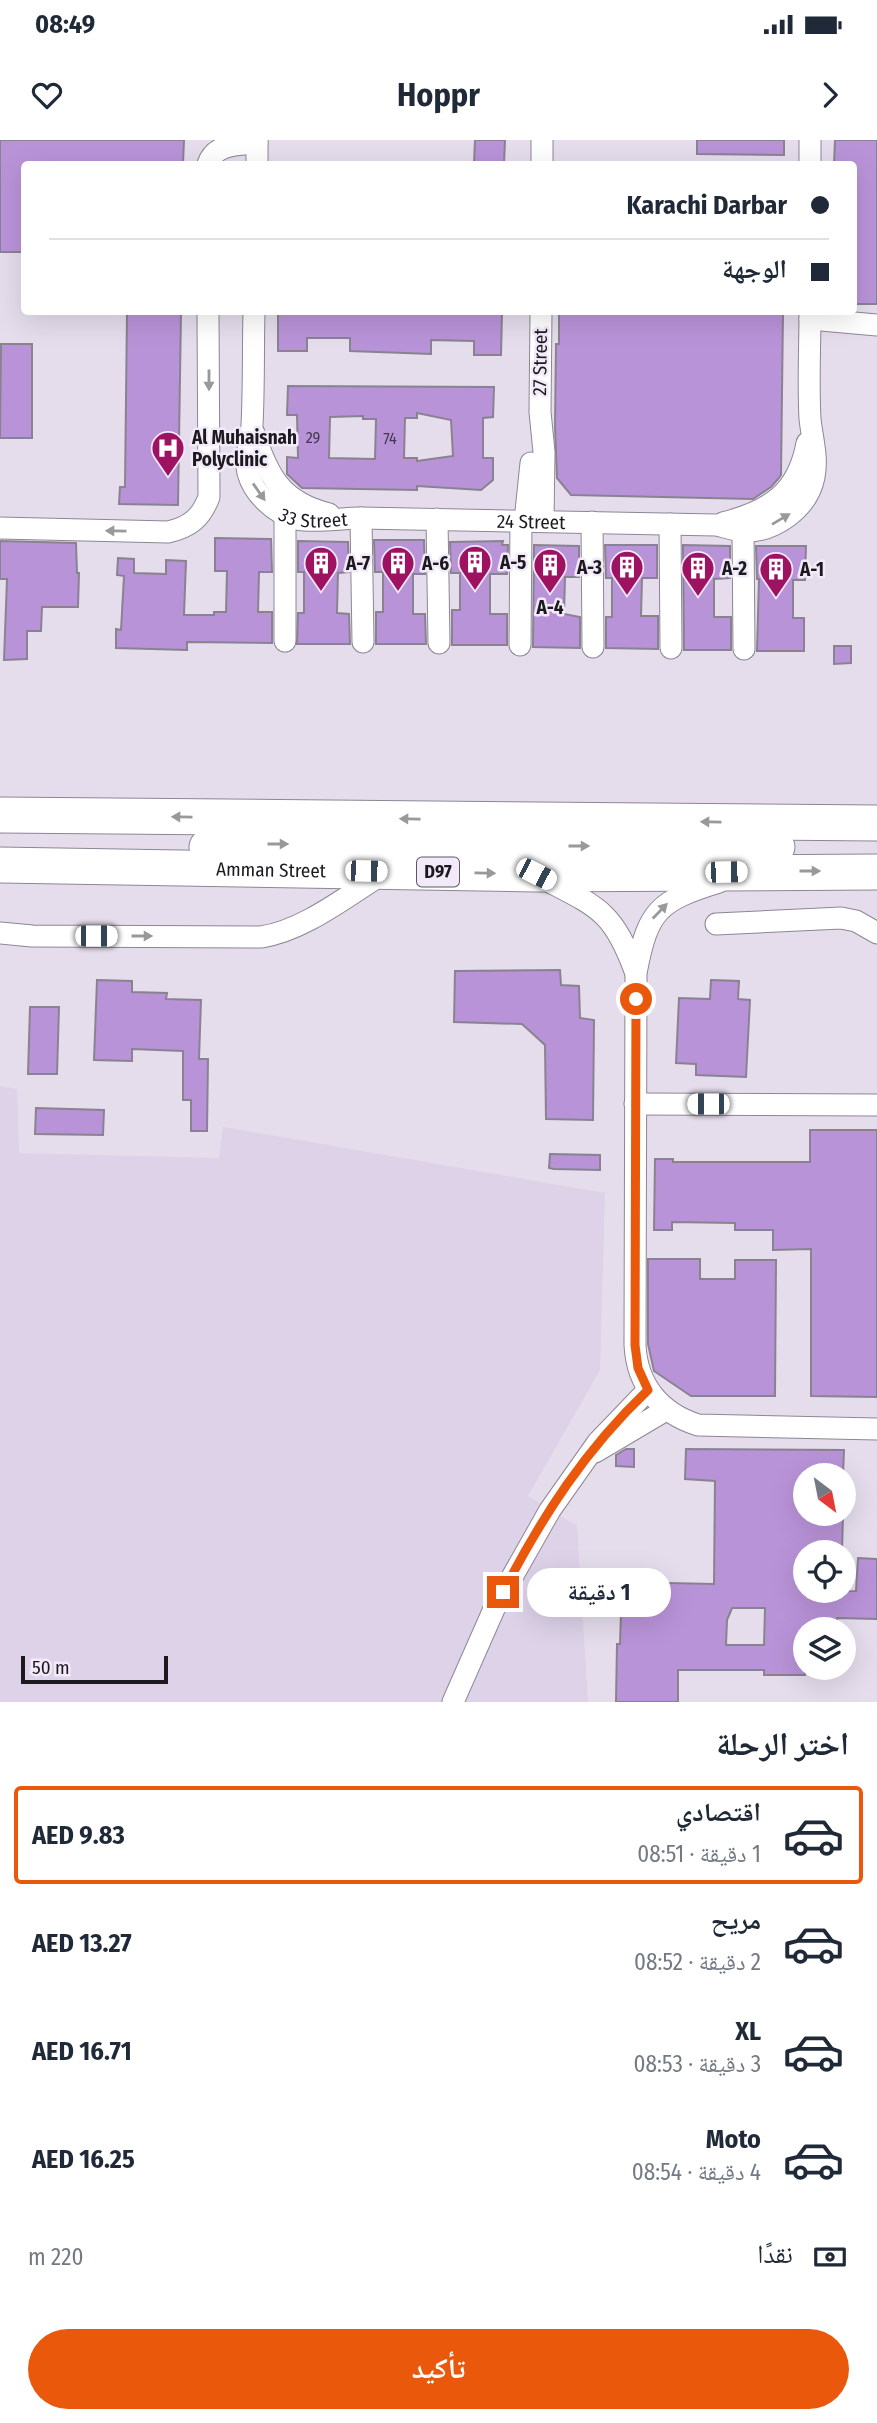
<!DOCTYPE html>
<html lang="ar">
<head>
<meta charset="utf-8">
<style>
	:root { --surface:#fff; --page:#f6f6f7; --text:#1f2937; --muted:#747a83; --line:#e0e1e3; --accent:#ea580c }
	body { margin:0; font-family:"Fira Sans Condensed","Noto Naskh Arabic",sans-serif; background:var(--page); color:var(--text); direction:rtl; height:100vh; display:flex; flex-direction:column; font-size:26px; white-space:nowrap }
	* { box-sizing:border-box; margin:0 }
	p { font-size:23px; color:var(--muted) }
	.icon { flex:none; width:38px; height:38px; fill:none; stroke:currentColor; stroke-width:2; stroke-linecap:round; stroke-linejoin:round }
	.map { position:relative; height:1562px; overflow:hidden; direction:ltr }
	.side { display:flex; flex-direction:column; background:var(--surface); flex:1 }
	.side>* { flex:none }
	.top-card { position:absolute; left:21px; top:21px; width:836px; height:154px; border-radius:7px; box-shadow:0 7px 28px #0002; direction:rtl; display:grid; align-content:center; height:154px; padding:0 28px; background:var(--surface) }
	.needle { width:46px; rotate:148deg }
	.tools { position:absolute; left:793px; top:1323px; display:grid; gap:14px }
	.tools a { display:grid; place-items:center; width:63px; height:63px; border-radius:50%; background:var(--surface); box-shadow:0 7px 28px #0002; font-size:35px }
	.scale { position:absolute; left:21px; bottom:18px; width:147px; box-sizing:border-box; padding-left:7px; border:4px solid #1c1a1f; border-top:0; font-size:19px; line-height:24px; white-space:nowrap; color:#1c1a1f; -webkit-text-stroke:5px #f2eaf9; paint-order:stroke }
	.end { position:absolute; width:32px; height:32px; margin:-16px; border:9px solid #ea580c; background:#fff; box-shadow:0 0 0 4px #fff }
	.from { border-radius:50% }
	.bubble { position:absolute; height:49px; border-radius:24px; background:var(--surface); box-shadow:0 7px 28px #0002; font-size:23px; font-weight:700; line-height:49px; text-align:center; direction:rtl }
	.car { position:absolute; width:21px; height:42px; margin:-21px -10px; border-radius:9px; box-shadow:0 0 5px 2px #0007; background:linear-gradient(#fff 24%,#345 0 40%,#fff 0 76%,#345 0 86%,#fff 0) }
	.top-card b { display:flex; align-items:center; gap:24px; height:66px; font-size:26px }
	.top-card b+b { border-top:2px solid var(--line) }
	.top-card i { width:18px; height:18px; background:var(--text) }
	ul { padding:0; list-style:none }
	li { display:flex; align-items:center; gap:21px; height:98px; margin:0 14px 10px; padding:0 14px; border:4px solid transparent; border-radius:7px }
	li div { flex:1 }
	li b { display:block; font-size:26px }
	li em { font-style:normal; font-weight:700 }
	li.selected { border-color:var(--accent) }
	li>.icon { width:63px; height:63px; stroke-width:1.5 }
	h2 { padding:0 28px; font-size:32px; line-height:84px }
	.pay { display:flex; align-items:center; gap:18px; height:77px; padding:0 28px; font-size:26px }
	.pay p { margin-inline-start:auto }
	.cta { display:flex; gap:14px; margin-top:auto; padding:14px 28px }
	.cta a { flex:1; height:80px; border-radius:42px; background:var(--accent); color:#fff; font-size:28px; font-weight:700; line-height:80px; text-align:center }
	.status { display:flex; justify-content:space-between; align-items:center; height:49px; padding:0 35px; background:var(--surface); direction:ltr }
	.status svg { height:19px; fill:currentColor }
	header { display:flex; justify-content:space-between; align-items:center; height:91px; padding:0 28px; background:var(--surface); font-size:32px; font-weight:700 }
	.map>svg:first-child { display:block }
	.built { fill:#ddd2e8 }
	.building { fill:#b993d8; stroke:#898290; stroke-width:2; fill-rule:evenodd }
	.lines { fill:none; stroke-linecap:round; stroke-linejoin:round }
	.minor-casing { stroke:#8d8694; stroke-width:23 }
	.primary-casing { stroke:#8d8694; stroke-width:37 }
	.minor { stroke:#fff; stroke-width:21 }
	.primary { stroke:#fff; stroke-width:35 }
	.oneway { fill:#99989a }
	.route { stroke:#ea580c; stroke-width:9 }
	.labels { text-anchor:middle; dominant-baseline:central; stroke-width:5; stroke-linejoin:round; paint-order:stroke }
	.number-label { font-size:16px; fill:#43384d }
	.shield { fill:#f2eaf9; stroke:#5c5860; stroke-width:2 }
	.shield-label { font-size:18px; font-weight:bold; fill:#1c1a1f }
	.street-label { font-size:19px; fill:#1c1a1f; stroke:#f2eaf9 }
	.poi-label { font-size:19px; font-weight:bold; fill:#1c1a1f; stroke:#f2eaf9; text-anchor:start }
</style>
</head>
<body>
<div class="status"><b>08:49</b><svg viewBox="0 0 49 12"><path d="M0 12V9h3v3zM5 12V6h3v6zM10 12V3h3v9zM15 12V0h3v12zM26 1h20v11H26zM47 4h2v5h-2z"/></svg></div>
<header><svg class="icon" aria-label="forward" viewBox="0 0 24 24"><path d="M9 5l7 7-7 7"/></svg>Hoppr<svg class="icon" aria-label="heart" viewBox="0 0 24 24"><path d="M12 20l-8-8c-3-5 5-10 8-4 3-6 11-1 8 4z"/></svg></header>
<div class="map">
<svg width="877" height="1562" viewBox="0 0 877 1562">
	<rect width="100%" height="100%" fill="#e5ddec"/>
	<path class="built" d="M0,946L17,949L19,1013L219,1018L223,987L605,1053L600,1230L528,1356L577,1386L588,1562H0Z"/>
	<g class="building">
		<path d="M0,0H184L183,24H24V112H0Z"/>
		<path d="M475,0H505L504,24H474Z"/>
		<path d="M697,0H784V15L697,14Z"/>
		<path d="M835,0H877V164H854V24H834Z"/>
		<path d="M127,172H181L178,365L119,364L120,347H125Z"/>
		<path d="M278,172L473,173V172H502L501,215H474V201L431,200V214L350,211V198H307V211H278Z"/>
		<path d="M559,172H783L781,335L778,339L771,347L753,359L571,355L557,338L555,287L556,204H559Z"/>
		<path d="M1,204H32V298H0Z"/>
		<path d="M288,246L494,247L493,277L483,278V318H493V340L481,350L417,346V350L302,348L287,334V317L298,318L297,275H287ZM417,273L451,280L453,316L417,321V318H404L405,278H417ZM363,276V279H376L375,319L329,318L330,277Z"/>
		<path d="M215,398L271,399L272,432H259L258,472H272V503L187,502V510L116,508V489L121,490L124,436L117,435L118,418L134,419V433L166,434V420L186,421L184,475H214V472H226L227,431H215Z"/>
		<path d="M374,400H424L425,434H413V474H425L426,504H376V472H383V432H375Z"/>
		<path d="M0,401L76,403L77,433H79L78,467H42L41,491H27V519L4,520L7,439H0Z"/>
		<path d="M298,401L348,402L349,432L338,433L337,473L349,474L350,504H297L298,473H304V432H298Z"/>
		<path d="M503,401L502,405H508L507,434H490V474H507V505H452V470H460V433H451L450,402Z"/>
		<path d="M534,405L579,406V437H565L564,474L580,477V508L533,507Z"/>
		<path d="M605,405H657V438H642L641,476H658V509L606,508V477H612V438H606Z"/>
		<path d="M683,405L730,406V438L714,439V477H731V510H684Z"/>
		<path d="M756,406H806L805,440H793V478H804V511H757L759,439H757Z"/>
		<path d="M834,506H851V523L834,524Z"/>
		<path d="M560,830L561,845L579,846L580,878L594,880L593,980L546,979L545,905L522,884L454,882L455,831Z"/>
		<path d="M97,840L132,841V852L167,853L166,859L201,860L199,919H208L207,991H191V960H183V911L132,909V921L94,920Z"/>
		<path d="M711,840L739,841L738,859L750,860L746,937L696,935V924L676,923L679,858L710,859Z"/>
		<path d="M30,867H59L57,934H28Z"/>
		<path d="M36,968L104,970L103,995L35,994Z"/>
		<path d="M810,990H877V1257L811,1256V1109L773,1110V1090H735V1083L672,1082V1090H654L655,1019H673V1022H810Z"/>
		<path d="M550,1014L600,1015V1030L554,1029L549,1028Z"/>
		<path d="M648,1119H700V1139H735V1120H776L775,1256H691L654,1231L648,1204Z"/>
		<path d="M626,1309H634V1327L616,1326V1315Z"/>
		<path d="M686,1309L844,1310L843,1335H805V1374H843L842,1412H805V1452L856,1451L858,1418L877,1419V1479L837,1478V1489H805V1535H764V1530H678V1562H616L617,1504H620L622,1442L714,1444L715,1341L685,1339ZM732,1468H765L764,1505H726L727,1480Z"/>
	</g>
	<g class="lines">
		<defs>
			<g id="minor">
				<path d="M208,24C215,3 238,5 257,3"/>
				<path d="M257,24V0"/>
				<path d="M542,24V0"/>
				<path d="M810,24V0"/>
				<path id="s1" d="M254,172C253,209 254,247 252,285C251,301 244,316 248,333C254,354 275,374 296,379C317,383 340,378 361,378L716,385C725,387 734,390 743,391C774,393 808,368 814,337C818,317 812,298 810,279C808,243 810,207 810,172"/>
				<path d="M541,172L540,272L544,312L543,381"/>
				<path d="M810,179L877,185"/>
				<path d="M254,293C268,336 281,362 329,374"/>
				<path d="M285,374V501"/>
				<path d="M361,378L363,502"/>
				<path d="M437,379L439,503"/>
				<path d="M525,381L531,323"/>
				<path d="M592,382L593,507"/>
				<path d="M723,383C770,371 798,353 807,303"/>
				<path d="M670,384L671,508"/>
				<path d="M0,388L168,392C190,387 201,378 209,357L208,172"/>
				<path d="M743,391L744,509"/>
				<path d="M520,505L521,381"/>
				<path d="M544,739C598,767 613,771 635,831"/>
				<path d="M719,742C658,761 648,770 636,833L635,1205C637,1245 660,1273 698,1285L877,1289"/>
				<path d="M716,784L841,778L856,781L877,793"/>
				<path d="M0,793L32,796L261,797C303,791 347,756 384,733"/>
				<path d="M635,964L877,965"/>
				<path d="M595,1312L666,1270"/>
				<path d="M453,1562L494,1469L550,1370L598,1302L648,1250"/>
			</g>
			<g id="primary">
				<path d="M0,675L877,683"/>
				<path d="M207,707L265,704L777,707"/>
				<path id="s2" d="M0,725L536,734L877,732"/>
			</g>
		</defs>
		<use href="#minor" class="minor-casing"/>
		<use href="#primary" class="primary-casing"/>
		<use href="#minor" class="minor"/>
		<use href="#primary" class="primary"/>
	</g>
	<defs><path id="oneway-solid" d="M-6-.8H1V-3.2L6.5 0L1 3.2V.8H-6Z" transform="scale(1.75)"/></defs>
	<g class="oneway">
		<use href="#oneway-solid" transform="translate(209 240) rotate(90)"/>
		<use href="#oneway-solid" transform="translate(259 352) rotate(55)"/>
		<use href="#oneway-solid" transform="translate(781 379) rotate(-31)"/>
		<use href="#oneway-solid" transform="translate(116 391) rotate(-179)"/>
		<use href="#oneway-solid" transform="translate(182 677) rotate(-179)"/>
		<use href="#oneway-solid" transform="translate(410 679) rotate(-179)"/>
		<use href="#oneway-solid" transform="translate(711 682) rotate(-179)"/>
		<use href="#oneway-solid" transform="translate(278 704)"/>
		<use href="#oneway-solid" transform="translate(579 706)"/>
		<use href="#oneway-solid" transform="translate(810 731)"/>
		<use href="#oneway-solid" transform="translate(485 733) rotate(1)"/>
		<use href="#oneway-solid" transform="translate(660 771) rotate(-46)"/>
		<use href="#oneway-solid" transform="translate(142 796)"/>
	</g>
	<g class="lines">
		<path class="route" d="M503,1452C543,1375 585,1310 648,1250L638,1228L635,1205L636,859"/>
	</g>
	<defs>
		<symbol id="hospital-pin" viewBox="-11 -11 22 30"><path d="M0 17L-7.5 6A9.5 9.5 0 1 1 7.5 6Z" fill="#9d1362" stroke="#f2eaf9"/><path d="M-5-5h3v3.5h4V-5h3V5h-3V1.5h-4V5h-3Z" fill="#fff"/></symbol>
		<symbol id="building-pin" viewBox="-11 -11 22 30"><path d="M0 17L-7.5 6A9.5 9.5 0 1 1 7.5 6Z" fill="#9d1362" stroke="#f2eaf9"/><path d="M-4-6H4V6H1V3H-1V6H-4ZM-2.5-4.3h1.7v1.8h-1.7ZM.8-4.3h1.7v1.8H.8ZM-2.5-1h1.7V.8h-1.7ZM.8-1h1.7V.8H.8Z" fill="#fff"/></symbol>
	</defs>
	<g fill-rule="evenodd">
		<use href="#hospital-pin" x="149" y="289" width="38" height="52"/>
		<use href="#building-pin" x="456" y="403" width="38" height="52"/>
		<use href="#building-pin" x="302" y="404" width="38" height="52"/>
		<use href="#building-pin" x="379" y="404" width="38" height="52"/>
		<use href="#building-pin" x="531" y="406" width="38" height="52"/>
		<use href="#building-pin" x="608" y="408" width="38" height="52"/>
		<use href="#building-pin" x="679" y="409" width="38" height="52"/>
		<use href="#building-pin" x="757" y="410" width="38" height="52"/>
	</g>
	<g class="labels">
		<g class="number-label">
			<text x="313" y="297">29</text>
			<text x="390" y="298">74</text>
		</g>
		<rect class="shield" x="417" y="717.5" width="42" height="29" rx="5"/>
		<g class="shield-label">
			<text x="438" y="732">D97</text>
		</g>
		<g class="street-label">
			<text transform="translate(540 222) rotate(-89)">27 Street</text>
			<text stroke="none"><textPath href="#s1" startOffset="248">33 Street</textPath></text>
			<text stroke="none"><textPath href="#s1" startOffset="466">24 Street</textPath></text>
			<text stroke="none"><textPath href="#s2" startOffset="271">Amman Street</textPath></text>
		</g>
		<g class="poi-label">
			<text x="192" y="297">Al Muhaisnah<tspan x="192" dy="22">Polyclinic</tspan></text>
			<text x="500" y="422">A-5</text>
			<text x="346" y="423">A-7</text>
			<text x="422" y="423">A-6</text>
			<text x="602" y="427" text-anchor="end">A-3</text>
			<text x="722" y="428">A-2</text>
			<text x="800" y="429">A-1</text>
			<text x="550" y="467" text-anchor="middle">A-4</text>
		</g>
	</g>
</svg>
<div class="tools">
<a><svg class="needle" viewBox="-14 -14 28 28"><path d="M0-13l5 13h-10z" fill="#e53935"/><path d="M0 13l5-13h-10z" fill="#747a83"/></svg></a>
<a><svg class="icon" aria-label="locate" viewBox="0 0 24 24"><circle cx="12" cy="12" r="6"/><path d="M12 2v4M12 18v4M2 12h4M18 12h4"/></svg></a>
<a><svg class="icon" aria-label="layers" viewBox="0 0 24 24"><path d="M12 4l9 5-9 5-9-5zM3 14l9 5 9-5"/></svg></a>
</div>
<div class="scale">50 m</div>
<i class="end from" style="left:636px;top:859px"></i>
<i class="end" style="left:503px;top:1452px"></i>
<div class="bubble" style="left:527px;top:1428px;width:144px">1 دقيقة</div>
<i class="car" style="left:366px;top:731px;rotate:91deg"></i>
<i class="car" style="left:726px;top:732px;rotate:89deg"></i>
<i class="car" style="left:536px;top:734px;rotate:117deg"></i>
<i class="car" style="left:96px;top:796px;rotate:90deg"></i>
<i class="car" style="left:708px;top:964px;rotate:270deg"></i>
<div class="top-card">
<b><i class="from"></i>Karachi Darbar</b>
<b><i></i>الوجهة</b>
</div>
</div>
<section class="side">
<h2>اختر الرحلة</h2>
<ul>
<li class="selected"><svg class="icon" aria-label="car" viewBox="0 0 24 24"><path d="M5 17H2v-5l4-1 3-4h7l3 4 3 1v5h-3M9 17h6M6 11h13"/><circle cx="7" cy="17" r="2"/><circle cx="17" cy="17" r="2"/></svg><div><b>اقتصادي</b><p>1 دقيقة · 08:51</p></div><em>AED 9.83</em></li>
<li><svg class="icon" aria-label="car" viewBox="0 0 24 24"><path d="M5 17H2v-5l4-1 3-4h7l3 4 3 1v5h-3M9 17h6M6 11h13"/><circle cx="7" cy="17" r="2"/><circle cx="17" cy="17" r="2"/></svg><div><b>مريح</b><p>2 دقيقة · 08:52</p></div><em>AED 13.27</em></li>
<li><svg class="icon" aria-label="car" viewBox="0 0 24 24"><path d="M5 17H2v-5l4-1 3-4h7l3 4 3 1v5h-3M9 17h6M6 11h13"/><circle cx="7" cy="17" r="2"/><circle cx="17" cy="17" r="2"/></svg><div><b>XL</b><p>3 دقيقة · 08:53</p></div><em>AED 16.71</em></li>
<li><svg class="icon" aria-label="car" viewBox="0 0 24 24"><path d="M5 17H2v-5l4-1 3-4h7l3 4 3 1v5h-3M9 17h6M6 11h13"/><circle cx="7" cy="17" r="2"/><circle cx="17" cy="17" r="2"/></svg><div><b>Moto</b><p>4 دقيقة · 08:54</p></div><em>AED 16.25</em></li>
</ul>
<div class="pay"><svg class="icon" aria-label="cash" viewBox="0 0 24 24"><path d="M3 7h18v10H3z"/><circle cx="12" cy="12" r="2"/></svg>نقدًا<p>220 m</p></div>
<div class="cta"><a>تأكيد</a></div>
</section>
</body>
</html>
